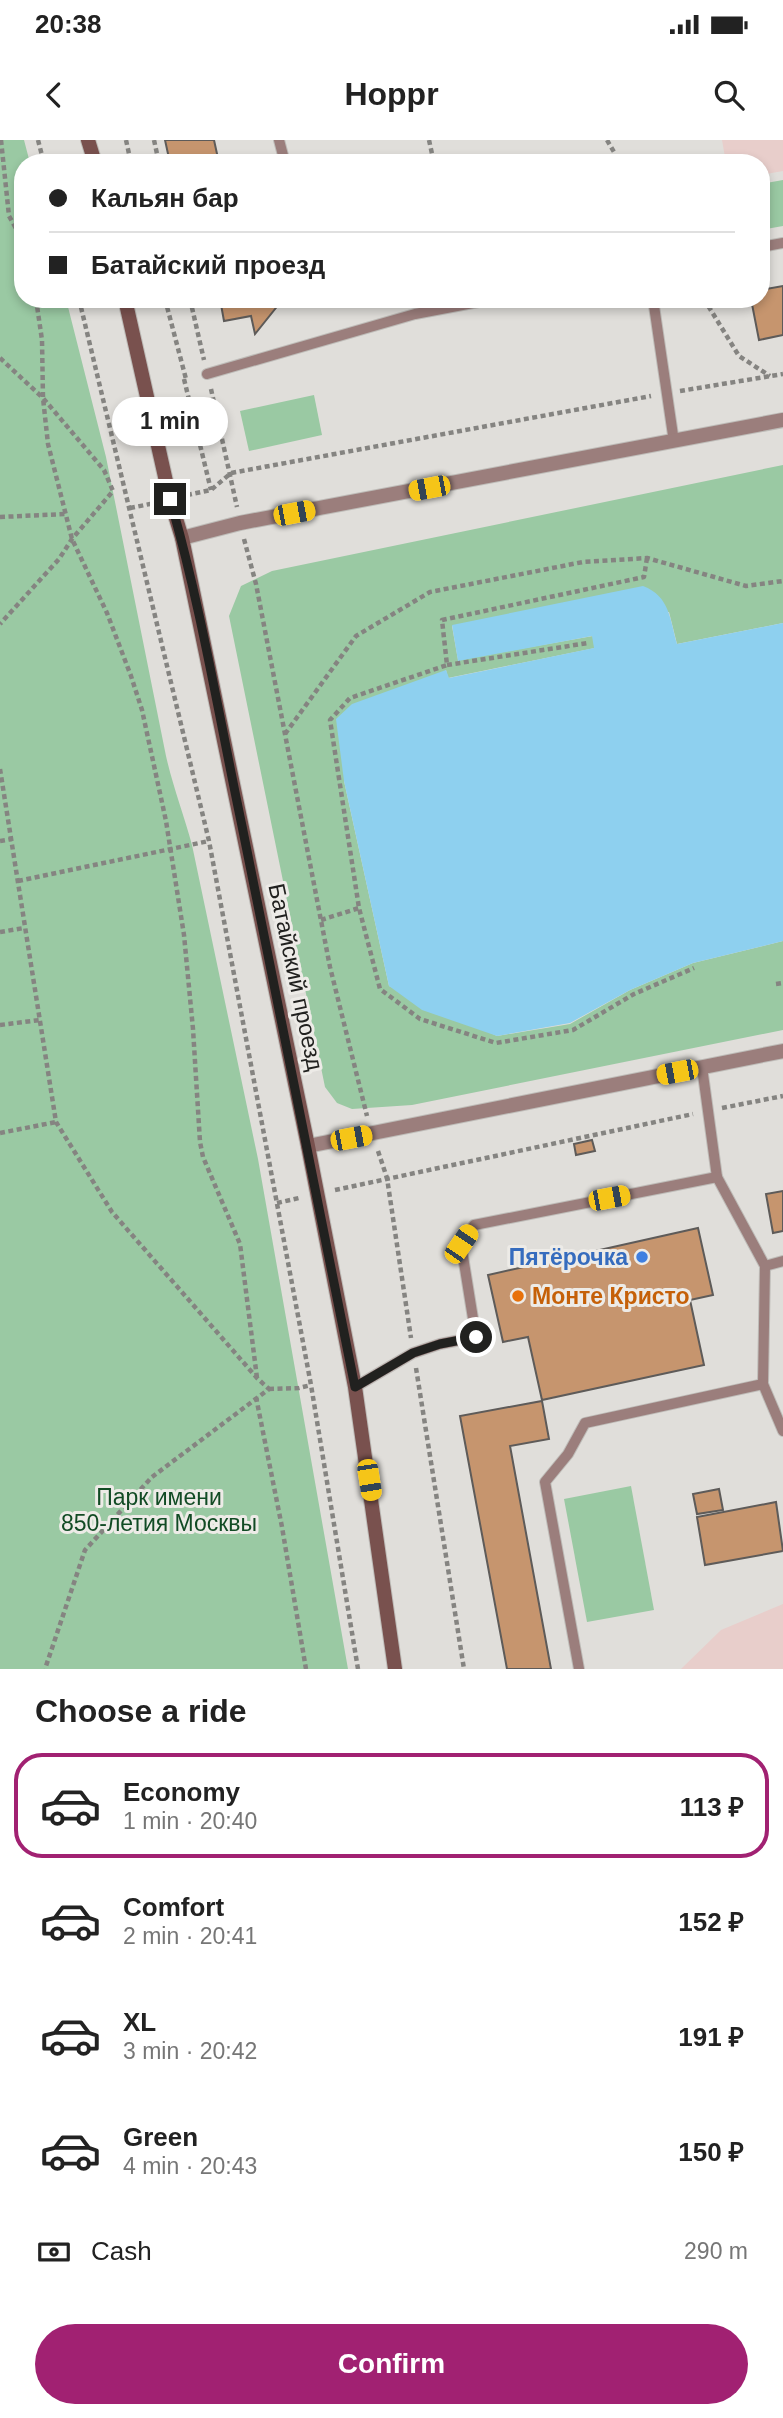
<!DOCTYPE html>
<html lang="en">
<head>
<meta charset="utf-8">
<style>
	:root { --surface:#fff; --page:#f2f2f2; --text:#222; --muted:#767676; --line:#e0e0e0; --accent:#a12172 }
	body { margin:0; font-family:Arial,sans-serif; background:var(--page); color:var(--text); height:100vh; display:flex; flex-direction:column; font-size:26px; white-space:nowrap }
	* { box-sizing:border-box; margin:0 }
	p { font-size:23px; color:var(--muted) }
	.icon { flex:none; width:38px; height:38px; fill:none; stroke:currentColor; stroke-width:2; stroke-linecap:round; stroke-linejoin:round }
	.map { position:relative; height:1529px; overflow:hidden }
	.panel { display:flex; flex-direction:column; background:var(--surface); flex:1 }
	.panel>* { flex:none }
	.banner { position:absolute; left:14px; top:14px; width:756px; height:154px; border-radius:28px; box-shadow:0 4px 10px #0003; display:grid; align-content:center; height:154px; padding:0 35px; background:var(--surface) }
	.end { position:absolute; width:32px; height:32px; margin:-16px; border:9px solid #21211f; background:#fff; box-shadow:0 0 0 4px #fff }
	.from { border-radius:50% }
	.bubble { position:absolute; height:49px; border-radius:24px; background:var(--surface); box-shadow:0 4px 10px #0003; font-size:23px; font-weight:600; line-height:49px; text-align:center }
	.car { position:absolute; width:21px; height:42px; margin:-21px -10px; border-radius:9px; box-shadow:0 0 5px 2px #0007; background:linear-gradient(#f5c518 24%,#345 0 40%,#f5c518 0 76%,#345 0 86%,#f5c518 0) }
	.banner b { display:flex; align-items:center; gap:24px; height:66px; font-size:26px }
	.banner b+b { border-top:2px solid var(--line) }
	.banner i { width:18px; height:18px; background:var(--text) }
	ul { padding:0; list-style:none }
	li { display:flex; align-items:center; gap:21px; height:105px; margin:0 14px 10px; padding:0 21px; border:4px solid transparent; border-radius:28px }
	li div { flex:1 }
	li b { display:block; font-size:26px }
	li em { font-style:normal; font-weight:600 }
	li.selected { border-color:var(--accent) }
	li>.icon { width:63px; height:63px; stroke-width:1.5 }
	h2 { padding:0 35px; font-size:32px; line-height:84px }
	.pay { display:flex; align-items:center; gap:18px; height:77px; padding:0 35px; font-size:26px }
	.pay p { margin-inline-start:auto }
	.button { display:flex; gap:14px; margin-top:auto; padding:14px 35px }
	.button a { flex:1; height:80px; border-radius:42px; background:var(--accent); color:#fff; font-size:28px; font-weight:600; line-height:80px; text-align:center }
	.status { display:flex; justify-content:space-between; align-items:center; height:49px; padding:0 35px; background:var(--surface); direction:ltr }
	.status svg { height:19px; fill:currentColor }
	header { display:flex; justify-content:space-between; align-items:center; height:91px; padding:0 35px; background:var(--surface); font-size:32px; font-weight:600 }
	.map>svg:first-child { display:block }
	.education { fill:#e8cecb }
	.green { fill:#9ac9a3 }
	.water { fill:#8ed0ef }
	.building { fill:#c6956e; stroke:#5e5b59; stroke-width:2 }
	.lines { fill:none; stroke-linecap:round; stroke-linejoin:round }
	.service-casing { stroke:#bebcb8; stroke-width:12 }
	.tertiary-casing { stroke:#bebcb8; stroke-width:16 }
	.secondary-casing { stroke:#bebcb8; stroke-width:16 }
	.path { stroke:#858481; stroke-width:4.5; stroke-dasharray:5 3.5; stroke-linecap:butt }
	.service { stroke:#9b7e7c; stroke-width:10 }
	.tertiary { stroke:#9b7e7c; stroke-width:14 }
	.secondary { stroke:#79514e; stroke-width:14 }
	.route { stroke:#21211f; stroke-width:9 }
	.shop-dot { fill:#3f7fe0; stroke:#edebe7; stroke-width:2.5 }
	.food-dot { fill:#e8710a; stroke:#edebe7; stroke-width:2.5 }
	.labels { text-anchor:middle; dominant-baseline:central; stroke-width:6; stroke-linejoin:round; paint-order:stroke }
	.street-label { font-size:23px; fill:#21211f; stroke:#edebe7 }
	.shop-label { font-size:23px; font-weight:bold; fill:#366cbe; stroke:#edebe7; text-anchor:end }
	.food-label { font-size:23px; font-weight:bold; fill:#c56008; stroke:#edebe7; text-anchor:start }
	.park-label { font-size:23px; fill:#114b24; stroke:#edebe7 }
</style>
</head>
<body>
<div class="status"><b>20:38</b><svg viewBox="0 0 49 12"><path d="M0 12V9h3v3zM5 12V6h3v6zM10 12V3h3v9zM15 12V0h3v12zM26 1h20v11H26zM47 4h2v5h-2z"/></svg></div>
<header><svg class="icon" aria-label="back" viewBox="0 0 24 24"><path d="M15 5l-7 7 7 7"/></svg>Hoppr<svg class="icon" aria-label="search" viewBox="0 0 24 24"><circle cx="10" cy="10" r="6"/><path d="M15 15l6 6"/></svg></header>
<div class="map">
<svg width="783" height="1529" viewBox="0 0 783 1529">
	<rect width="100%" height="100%" fill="#e0deda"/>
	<g class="education">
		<path d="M722,0H783V31L761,35V23H726Z"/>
		<path d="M783,1464V1529H681L721,1490Z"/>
	</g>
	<g class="green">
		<path d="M0,0H24L30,23H23V159H66L106,317L166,616C173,647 184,675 192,705L258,1019L348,1529H0Z"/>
		<path d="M783,40V86L761,90V44Z"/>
		<path d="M314,255L322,295L249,311L240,271Z"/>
		<path d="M783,325V483L677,504L669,472L452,486L458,520L593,496L595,508L448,538L446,530L344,641L389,846L497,896L570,884L630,850L693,823L783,801V890L412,965L352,969L337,963L325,947L229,476L241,446L272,431Z"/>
		<path d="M631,1346L654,1470L587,1482L564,1359Z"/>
	</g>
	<path class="water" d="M643,446C670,456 670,480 677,504L783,483V801L693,823L630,850L570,883L497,896L422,870L389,846L344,641L336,579L352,564L446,530L449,538L594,508L592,496L458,521L452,485Z"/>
	<g class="building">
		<path d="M165,0H214L219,23H170Z"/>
		<path d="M783,146V195L759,200L751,159H761V150Z"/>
		<path d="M220,159H283L255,194L251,176L224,181Z"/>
		<path d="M592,1000L595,1011L576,1015L574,1004Z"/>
		<path d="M783,1051V1091L773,1093L766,1054Z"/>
		<path d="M698,1088L713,1155L690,1160L704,1225L542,1260L528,1197L503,1202L488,1135Z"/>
		<path d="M542,1261L549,1299L510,1306L551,1529H507L460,1276Z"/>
		<path d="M719,1349L723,1370L697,1374L693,1354Z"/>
		<path d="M776,1362L783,1411L705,1425L697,1377Z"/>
	</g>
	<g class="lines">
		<defs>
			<g id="service">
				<path d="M279,0L285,23"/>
				<path d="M620,23H623"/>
				<path d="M761,107L783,103"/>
				<path d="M653,159L674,302"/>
				<path d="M207,234L415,174L494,159"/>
				<path d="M702,927L717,1037L765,1126L763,1244L783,1291"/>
				<path d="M765,1126L783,1121"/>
				<path d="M355,1247L413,1213L440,1204L476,1197L461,1104L474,1085L717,1037"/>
				<path d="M579,1529L545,1342L568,1314L585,1283L763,1244"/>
			</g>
			<g id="tertiary">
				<path d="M182,398L240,383L783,280"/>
				<path d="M308,1006L783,911"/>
			</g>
			<g id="secondary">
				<path d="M88,0L95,23"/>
				<path d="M125,159L170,359L182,398L308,1006L355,1247L395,1529"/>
			</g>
		</defs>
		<use href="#service" class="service-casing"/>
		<use href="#tertiary" class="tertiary-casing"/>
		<use href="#secondary" class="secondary-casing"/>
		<g class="path">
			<path d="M1,0L9,76L23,101"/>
			<path d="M38,0L44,23"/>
			<path d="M126,0L131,23"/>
			<path d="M154,0L159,23"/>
			<path d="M429,0L434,23"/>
			<path d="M607,0L614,12"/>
			<path d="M36,159L42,200L43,258L48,304L72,399L107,473L131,536L142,570L166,681L184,795L193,889L200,1002L203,1017L240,1104L257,1238"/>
			<path d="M79,159L209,701L311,1245L358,1529"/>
			<path d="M165,159L186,239"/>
			<path d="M190,159L204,220"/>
			<path d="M704,159L739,216L770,236"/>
			<path d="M0,218L43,258L104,330L113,351L72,399L59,419L0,484"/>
			<path d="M184,239L211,350"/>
			<path d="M211,249L237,367"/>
			<path d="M680,251L783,234"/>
			<path d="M187,355L211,350L231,333L651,256"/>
			<path d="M130,368L155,363"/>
			<path d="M0,377L66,374"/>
			<path d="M244,399L256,444L330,827L367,976"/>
			<path d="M647,418L644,437L442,480L447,525L350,558L330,580L359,768L380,849L420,879L496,903L573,890L634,854L694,828"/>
			<path d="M447,525L588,503"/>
			<path d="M285,594L356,496L430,452L583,422L647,418L746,446L783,441"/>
			<path d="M0,629L56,982L112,1072L257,1238L269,1249L152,1337L85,1410L45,1529"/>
			<path d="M0,701L12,699"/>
			<path d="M18,741L209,701"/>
			<path d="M321,780L359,768"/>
			<path d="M0,792L24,788"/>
			<path d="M776,844L783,843"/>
			<path d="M0,885L40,880"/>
			<path d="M722,968L783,956"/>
			<path d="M0,993L56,982"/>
			<path d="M378,1011L387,1038L411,1198"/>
			<path d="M335,1050L693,974"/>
			<path d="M277,1063L299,1058"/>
			<path d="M416,1228L464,1529"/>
			<path d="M269,1249L299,1248L311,1245"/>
			<path d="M256,1257L282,1387L306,1529"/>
		</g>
		<use href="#service" class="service"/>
		<use href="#tertiary" class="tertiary"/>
		<use href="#secondary" class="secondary"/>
	</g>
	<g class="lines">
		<path class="route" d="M170,359C201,466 219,577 242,686C280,872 318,1059 355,1247L413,1213L440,1204L476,1197"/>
	</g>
	<circle class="shop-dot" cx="642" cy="1117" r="7"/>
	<circle class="food-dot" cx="518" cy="1156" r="7"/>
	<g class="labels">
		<g class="street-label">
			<text transform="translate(296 837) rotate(78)">Батайский проезд</text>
		</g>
		<g class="shop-label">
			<text x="628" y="1117">Пятёрочка</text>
		</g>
		<g class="food-label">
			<text x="532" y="1156">Монте Кристо</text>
		</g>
		<g class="park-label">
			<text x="159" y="1357">Парк имени<tspan x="159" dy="26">850-летия Москвы</tspan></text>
		</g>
	</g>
</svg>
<i class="end from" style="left:476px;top:1197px"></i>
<i class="end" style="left:170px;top:359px"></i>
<div class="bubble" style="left:112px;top:257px;width:116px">1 min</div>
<i class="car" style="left:429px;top:348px;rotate:259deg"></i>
<i class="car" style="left:294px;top:373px;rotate:79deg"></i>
<i class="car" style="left:677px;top:932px;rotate:259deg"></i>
<i class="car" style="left:351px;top:998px;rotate:79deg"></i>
<i class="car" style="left:609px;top:1058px;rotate:79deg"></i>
<i class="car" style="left:461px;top:1104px;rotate:34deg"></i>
<i class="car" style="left:369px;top:1340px;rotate:171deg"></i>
<div class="banner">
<b><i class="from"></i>Кальян бар</b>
<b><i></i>Батайский проезд</b>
</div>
</div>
<section class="panel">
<h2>Choose a ride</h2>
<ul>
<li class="selected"><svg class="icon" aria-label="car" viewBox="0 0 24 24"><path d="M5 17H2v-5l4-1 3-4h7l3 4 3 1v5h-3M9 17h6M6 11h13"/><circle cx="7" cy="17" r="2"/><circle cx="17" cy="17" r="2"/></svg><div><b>Economy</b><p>1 min · 20:40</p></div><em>113 ₽</em></li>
<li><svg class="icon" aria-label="car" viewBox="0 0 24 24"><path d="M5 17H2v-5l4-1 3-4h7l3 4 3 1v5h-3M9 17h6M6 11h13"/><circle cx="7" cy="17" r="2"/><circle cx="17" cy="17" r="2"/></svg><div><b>Comfort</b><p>2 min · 20:41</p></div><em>152 ₽</em></li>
<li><svg class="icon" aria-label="car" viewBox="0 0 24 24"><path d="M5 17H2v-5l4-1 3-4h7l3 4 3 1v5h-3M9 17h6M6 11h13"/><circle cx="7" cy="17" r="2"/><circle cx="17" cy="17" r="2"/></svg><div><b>XL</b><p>3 min · 20:42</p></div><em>191 ₽</em></li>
<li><svg class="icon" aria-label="car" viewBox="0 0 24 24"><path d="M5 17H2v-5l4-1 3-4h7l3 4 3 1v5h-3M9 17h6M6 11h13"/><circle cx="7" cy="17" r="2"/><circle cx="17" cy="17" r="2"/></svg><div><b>Green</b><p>4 min · 20:43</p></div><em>150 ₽</em></li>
</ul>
<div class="pay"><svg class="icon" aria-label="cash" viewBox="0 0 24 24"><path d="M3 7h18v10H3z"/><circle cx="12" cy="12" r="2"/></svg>Cash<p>290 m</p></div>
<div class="button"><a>Confirm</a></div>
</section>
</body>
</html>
